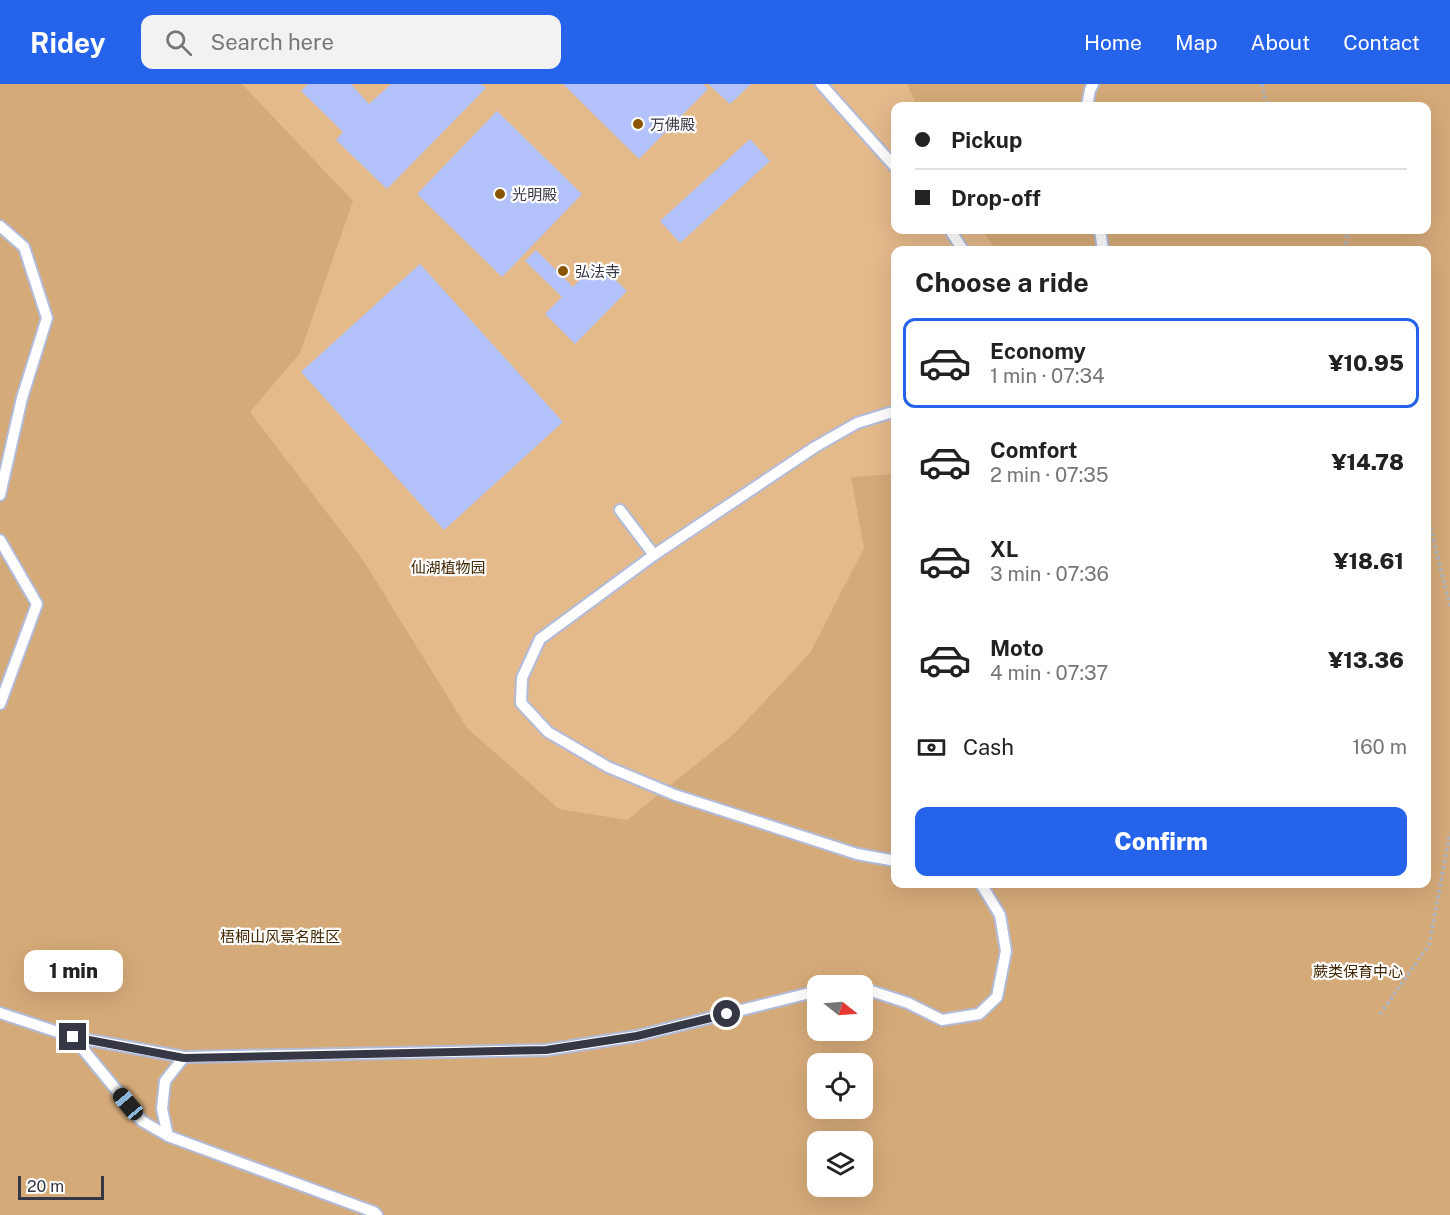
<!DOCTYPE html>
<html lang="en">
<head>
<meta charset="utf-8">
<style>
	:root { --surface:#fff; --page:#f2f2f2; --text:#222; --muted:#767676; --line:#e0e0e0; --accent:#2563eb }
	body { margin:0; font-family:"Public Sans","Noto Sans SC",sans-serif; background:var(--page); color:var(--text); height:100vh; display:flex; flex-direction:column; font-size:22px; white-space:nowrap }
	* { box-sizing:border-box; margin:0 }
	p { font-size:20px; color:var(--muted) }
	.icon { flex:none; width:33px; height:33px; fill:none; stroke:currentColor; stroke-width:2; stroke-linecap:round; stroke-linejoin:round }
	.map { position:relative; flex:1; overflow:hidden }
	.side { position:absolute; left:891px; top:162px; width:540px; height:642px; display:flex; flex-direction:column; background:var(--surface); border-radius:12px; box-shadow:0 6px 24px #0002 }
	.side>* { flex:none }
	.hud { position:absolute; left:891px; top:18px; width:540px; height:132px; border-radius:12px; box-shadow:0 6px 24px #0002; display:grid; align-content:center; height:132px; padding:0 24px; background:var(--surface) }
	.needle { width:39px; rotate:107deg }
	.tools { position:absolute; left:807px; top:891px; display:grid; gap:12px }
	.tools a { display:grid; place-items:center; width:66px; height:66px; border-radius:12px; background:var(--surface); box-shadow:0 6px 24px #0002; font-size:30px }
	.scale { position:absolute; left:18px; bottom:15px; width:86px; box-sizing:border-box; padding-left:6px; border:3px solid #353844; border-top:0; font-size:16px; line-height:21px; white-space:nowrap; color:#353844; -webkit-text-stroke:4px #fff; paint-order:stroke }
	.end { position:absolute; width:27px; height:27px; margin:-14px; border:8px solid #353844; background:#fff; box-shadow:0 0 0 3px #fff }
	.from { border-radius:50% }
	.bubble { position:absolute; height:42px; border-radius:12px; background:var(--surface); box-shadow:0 6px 24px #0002; font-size:20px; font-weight:800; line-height:42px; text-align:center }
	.car { position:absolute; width:18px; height:36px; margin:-18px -9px; border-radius:8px; box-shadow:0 0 4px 2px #0007; background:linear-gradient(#222 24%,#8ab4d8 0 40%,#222 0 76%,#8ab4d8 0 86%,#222 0) }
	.hud b { display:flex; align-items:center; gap:21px; height:57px; font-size:22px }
	.hud b+b { border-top:2px solid var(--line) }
	.hud i { width:15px; height:15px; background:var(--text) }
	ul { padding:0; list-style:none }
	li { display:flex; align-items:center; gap:18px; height:90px; margin:0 12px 9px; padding:0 12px; border:3px solid transparent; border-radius:12px }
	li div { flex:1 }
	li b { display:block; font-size:22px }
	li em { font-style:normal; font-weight:800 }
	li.current { border-color:var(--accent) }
	li>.icon { width:54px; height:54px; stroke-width:1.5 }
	h2 { padding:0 24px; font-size:27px; line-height:72px }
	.pay { display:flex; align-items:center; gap:15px; height:66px; padding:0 24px; font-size:22px }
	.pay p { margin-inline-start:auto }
	.primary-button { display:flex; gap:12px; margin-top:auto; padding:12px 24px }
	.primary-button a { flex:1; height:69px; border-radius:12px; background:var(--accent); color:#fff; font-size:24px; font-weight:800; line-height:69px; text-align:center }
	header { display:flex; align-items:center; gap:36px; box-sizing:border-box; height:84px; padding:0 30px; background:var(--accent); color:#fff }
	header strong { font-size:28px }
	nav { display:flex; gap:33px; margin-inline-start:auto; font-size:21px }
	.search { width:420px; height:54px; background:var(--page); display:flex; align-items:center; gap:15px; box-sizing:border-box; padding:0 21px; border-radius:12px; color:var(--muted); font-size:22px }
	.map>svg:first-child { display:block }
	.green { fill:#e4ba8b; fill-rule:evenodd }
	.forest { fill:#d5aa79; fill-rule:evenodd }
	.building { fill:#b3c2fb }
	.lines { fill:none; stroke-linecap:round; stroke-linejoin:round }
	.service-casing { stroke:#b2bbd8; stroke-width:14 }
	.path { stroke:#b3b5bd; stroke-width:4; stroke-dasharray:3 3; stroke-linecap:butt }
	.service { stroke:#fff; stroke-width:10 }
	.route { stroke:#353844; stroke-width:8 }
	.poi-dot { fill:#895500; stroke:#fff; stroke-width:2 }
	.labels { text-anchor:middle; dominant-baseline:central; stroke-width:4.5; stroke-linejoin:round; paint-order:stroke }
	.poi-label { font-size:15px; fill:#353844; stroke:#fff; text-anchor:start }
	.park-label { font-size:15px; fill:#422600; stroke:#fff }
</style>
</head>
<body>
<header>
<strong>Ridey</strong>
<div class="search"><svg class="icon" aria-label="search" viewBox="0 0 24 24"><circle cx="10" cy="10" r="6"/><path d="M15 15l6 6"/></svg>Search here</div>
<nav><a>Home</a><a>Map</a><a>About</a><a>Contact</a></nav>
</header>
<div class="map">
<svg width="1450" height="1131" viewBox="0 0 1450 1131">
	<rect width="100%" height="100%" fill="#f3f5fb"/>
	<path class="green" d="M0,0H1450V1131H0ZM896,22H1426V146H896ZM896,166H1426V800H896ZM818,902H862V946H818ZM818,980H862V1024H818ZM818,1058H862V1102H818Z"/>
	<path class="forest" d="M0,0H242L353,117L300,269L250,328L363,476L467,644L559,725L627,736L734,650L810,569L864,464L851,393L895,390L896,800H1426V166H996L982,146H1426V22H917L907,0H1450V1131H0ZM818,902H862V946H818ZM818,980H862V1024H818ZM818,1058H862V1102H818Z"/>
	<g class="building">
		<path d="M308,0H351L369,20L391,0H481L486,4L387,105L336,56L343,48L301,7Z"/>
		<path d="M563,0H703L708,5L639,75Z"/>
		<path d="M708,0H751L730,20Z"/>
		<path d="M497,27L582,110L502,193L417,110Z"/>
		<path d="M750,55L770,77L680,159L660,137Z"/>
		<path d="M536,166L573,203L597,178L627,207L575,260L545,230L562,213L525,177Z"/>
		<path d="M420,180L563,338L444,446L301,288Z"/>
	</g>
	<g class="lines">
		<defs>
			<g id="service">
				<path d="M821,0L896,84"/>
				<path d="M1087,22L1090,6L1093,0"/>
				<path d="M0,142L24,163L47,234L22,314L0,411"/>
				<path d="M950,146L963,166"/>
				<path d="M1100,146L1103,166"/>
				<path d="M896,327L857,339L815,363L654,471L540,555L522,594L521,619L548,648L608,683L675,711L857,770L896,777"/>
				<path d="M620,426L654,471"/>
				<path d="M0,456L37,520L0,620"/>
				<path d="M862,904L908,919L942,936L979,930L997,913L1006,867L1000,831L981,800"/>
				<path d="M0,929L73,953L184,973L546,966L637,952L818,907"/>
				<path d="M73,953L142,1037L168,1052L374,1128L377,1131"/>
				<path d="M168,1052L162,1025L165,997L184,973"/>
			</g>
		</defs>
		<use href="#service" class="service-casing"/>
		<g class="path">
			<path d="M1262,0L1267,22"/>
			<path d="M1345,166L1348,146"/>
			<path d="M1426,426L1450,522"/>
			<path d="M1380,930L1429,861L1450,749"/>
		</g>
		<use href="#service" class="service"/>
	</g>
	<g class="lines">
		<path class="route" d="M73,953L184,974L546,966L637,952L727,930"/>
	</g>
	<g class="poi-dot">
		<circle cx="638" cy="40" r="6"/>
		<circle cx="500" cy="110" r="6"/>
		<circle cx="563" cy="187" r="6"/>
	</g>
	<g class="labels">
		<g class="poi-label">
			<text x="650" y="40">万佛殿</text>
			<text x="512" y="110">光明殿</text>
			<text x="575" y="187">弘法寺</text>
		</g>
		<g class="park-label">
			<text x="448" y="483">仙湖植物园</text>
			<text x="280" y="852">梧桐山风景名胜区</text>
			<text x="1358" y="887">蕨类保育中心</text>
		</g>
	</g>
</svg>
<div class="tools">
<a><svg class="needle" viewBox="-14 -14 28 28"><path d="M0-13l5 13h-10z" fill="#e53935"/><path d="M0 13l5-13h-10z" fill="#767676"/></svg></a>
<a><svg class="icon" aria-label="locate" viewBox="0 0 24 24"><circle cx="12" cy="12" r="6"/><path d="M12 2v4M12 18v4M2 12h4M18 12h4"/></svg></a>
<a><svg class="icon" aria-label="layers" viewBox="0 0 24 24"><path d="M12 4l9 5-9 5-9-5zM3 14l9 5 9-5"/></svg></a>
</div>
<div class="scale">20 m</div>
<i class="end from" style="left:727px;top:930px"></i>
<i class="end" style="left:73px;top:953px"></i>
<div class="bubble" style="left:24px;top:866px;width:99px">1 min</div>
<i class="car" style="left:128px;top:1020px;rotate:320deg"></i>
<div class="hud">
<b><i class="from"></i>Pickup</b>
<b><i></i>Drop-off</b>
</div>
<section class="side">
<h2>Choose a ride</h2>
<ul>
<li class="current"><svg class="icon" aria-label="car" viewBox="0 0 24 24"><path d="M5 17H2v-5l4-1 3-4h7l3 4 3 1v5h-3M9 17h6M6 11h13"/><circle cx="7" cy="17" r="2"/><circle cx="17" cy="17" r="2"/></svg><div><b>Economy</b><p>1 min · 07:34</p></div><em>¥10.95</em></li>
<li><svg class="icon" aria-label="car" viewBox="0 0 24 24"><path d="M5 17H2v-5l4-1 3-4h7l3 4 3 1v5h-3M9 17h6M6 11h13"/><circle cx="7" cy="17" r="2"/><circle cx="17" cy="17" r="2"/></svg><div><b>Comfort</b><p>2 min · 07:35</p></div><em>¥14.78</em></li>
<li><svg class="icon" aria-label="car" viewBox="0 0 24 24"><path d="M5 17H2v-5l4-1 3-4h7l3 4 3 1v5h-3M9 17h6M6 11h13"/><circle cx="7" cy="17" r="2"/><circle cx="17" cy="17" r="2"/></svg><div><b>XL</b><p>3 min · 07:36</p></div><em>¥18.61</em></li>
<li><svg class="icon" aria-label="car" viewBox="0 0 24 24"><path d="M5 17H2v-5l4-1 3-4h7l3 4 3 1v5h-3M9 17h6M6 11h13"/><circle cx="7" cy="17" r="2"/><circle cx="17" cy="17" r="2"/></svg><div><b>Moto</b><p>4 min · 07:37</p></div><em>¥13.36</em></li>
</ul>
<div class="pay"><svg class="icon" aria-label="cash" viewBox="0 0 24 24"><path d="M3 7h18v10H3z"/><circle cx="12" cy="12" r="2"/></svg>Cash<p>160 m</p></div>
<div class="primary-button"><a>Confirm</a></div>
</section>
</div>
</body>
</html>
